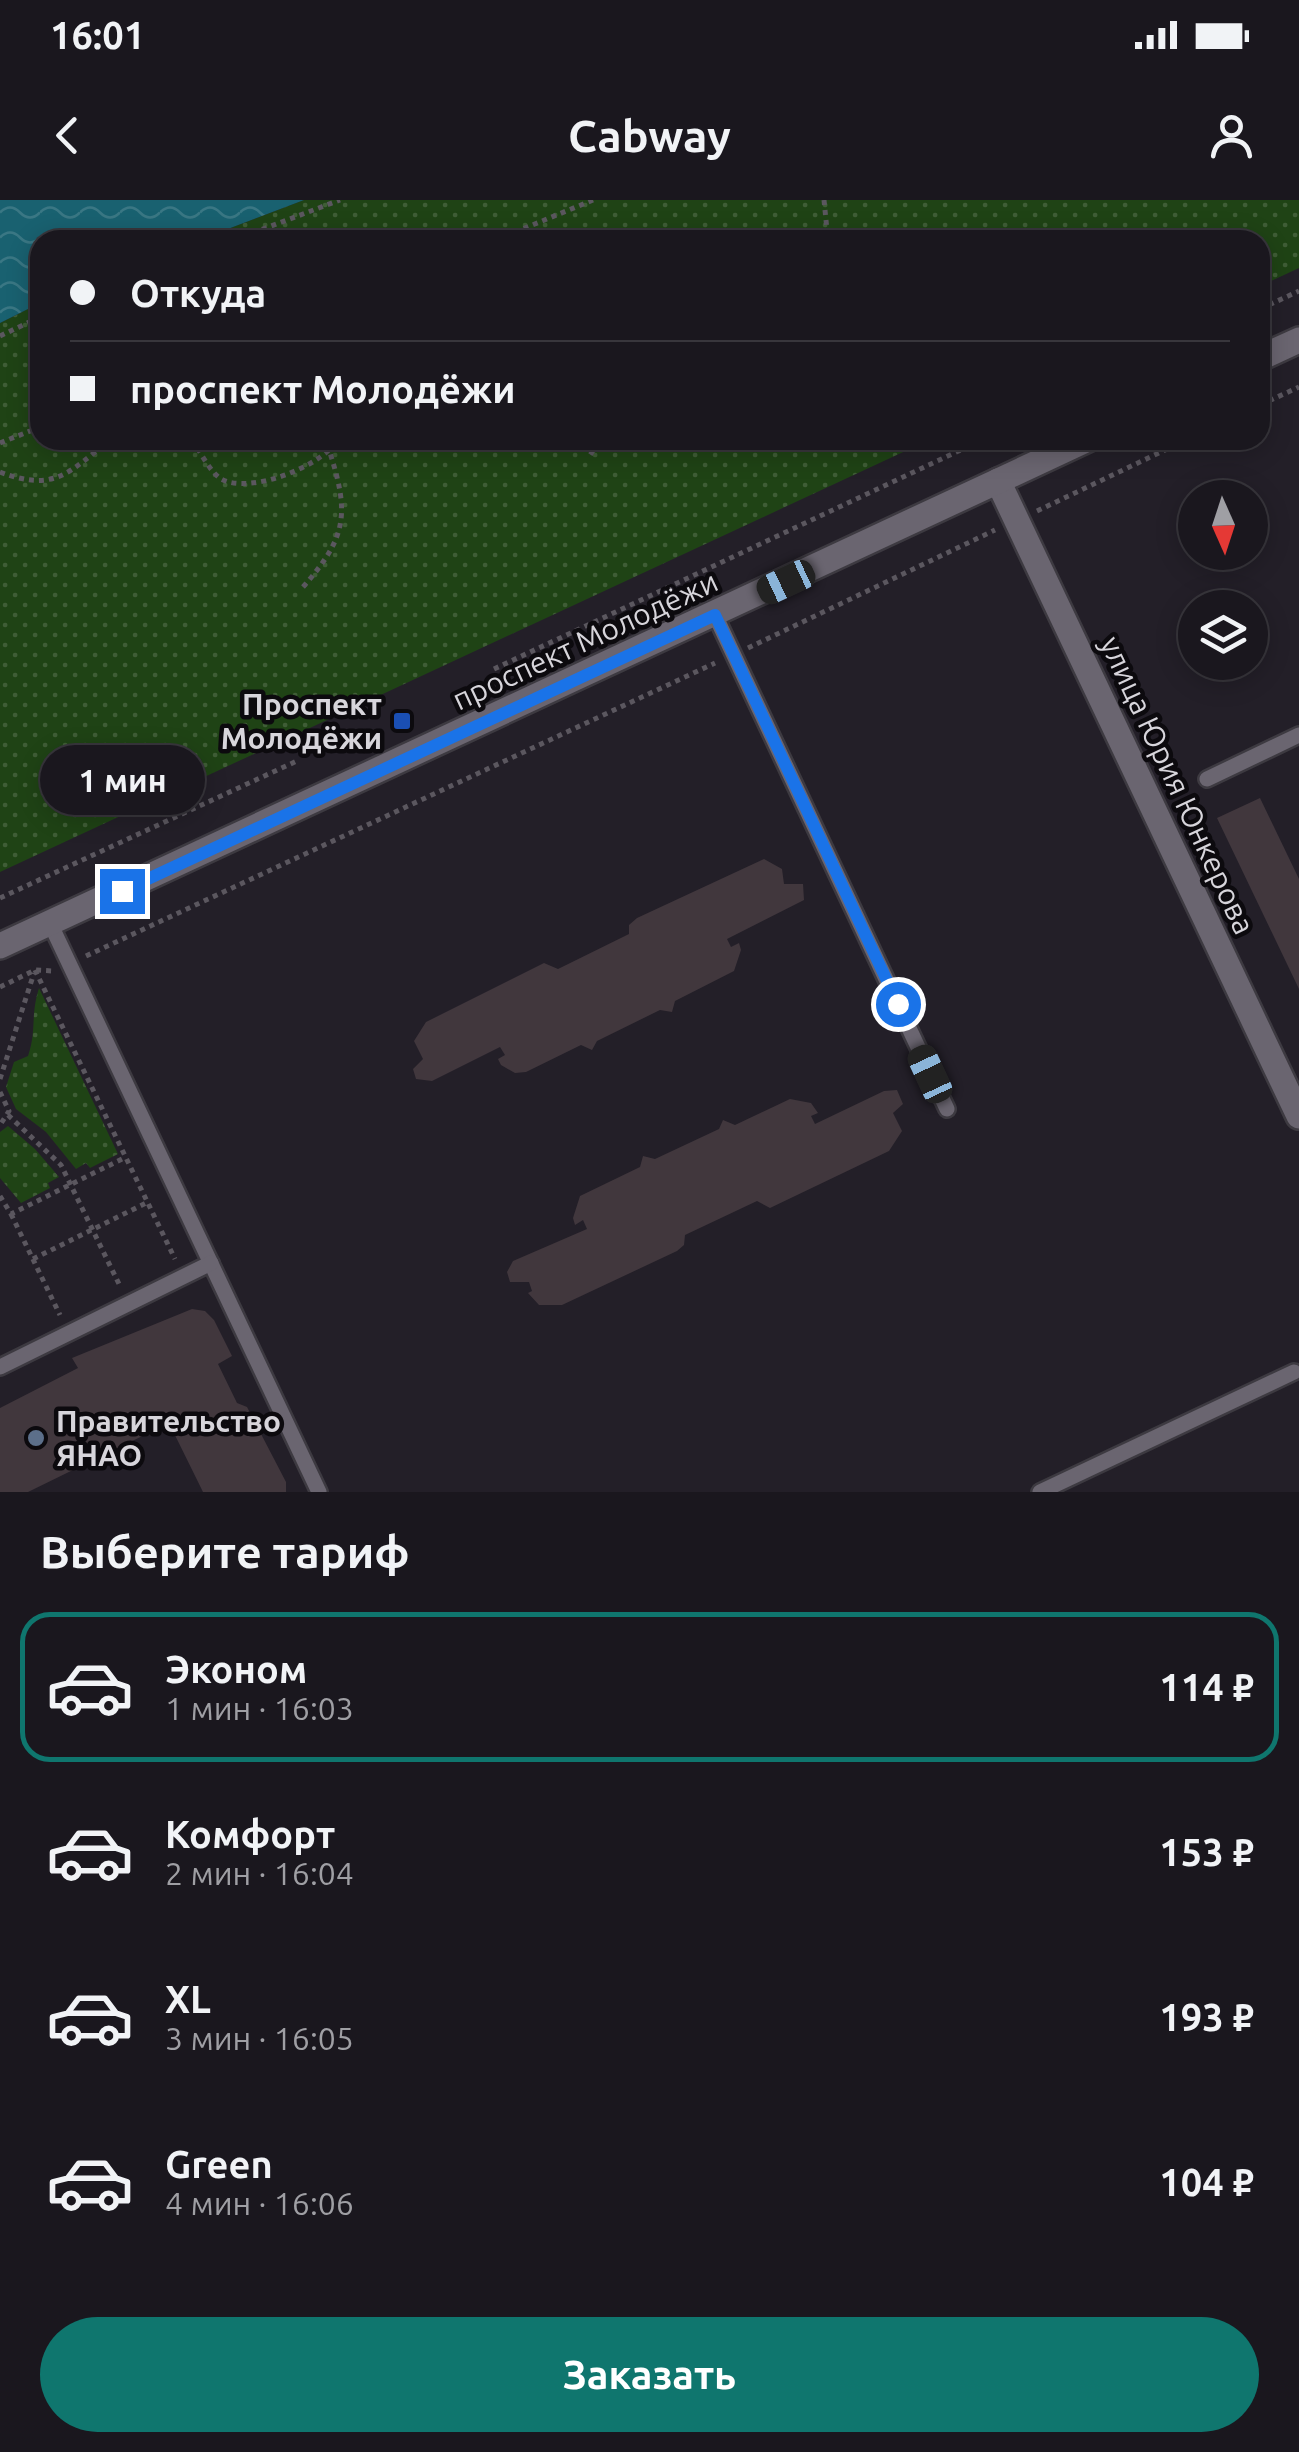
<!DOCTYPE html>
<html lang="ru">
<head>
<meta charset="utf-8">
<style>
	:root { --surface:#1a171e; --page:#27242b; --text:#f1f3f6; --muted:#9f9fa4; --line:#38363c; --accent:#0f766e }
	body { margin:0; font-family:Ubuntu,sans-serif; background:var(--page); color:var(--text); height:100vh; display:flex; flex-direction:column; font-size:38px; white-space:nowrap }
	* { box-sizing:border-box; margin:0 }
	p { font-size:32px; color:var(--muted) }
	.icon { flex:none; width:55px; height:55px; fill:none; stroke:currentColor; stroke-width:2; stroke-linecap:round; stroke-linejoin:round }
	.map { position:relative; height:1292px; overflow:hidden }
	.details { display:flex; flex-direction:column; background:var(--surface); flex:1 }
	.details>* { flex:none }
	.guide { position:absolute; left:30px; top:30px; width:1240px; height:220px; border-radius:30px; box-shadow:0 5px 25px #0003,0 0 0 2px var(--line); display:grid; align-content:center; height:220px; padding:0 40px; background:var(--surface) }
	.needle { width:65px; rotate:177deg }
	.buttons { position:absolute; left:1178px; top:280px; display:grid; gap:20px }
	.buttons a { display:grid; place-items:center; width:90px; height:90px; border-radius:50%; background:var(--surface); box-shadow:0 5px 25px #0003,0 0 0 2px var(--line); font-size:50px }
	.end { position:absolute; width:45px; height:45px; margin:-22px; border:12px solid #1a73e8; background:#fff; box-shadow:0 0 0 5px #fff }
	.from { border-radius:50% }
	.bubble { position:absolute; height:70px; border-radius:35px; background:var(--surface); box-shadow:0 5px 25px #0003,0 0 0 2px var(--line); font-size:32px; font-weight:600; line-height:70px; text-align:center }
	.car { position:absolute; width:30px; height:60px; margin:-30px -15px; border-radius:12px; box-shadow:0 0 8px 2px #0007; background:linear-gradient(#222 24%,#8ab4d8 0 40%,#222 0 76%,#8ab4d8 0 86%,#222 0) }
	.guide b { display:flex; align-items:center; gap:35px; height:95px; font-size:38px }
	.guide b+b { border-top:2px solid var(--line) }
	.guide i { width:25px; height:25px; background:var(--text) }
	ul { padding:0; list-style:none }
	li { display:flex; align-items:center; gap:30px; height:150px; margin:0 20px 15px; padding:0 20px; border:5px solid transparent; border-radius:30px }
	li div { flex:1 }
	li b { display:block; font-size:38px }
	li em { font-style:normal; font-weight:600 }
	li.current { border-color:var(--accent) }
	li>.icon { width:90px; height:90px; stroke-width:1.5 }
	h2 { padding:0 40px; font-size:45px; line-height:120px }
	.cta { display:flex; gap:20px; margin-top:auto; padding:20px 40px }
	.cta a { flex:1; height:115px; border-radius:60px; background:var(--accent); color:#fff; font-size:40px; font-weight:600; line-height:115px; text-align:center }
	.status { display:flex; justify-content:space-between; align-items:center; height:70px; padding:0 50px; background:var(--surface); direction:ltr }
	.status svg { height:28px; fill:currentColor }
	header { display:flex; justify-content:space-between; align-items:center; height:130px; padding:0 40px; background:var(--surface); font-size:45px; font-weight:600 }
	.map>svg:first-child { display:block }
	.grass { fill:url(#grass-dots) }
	.water { fill:url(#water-waves) }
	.building { fill:#41373d }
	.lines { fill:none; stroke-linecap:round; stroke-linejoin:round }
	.lane-casing { stroke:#3d3a41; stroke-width:20 }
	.street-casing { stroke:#3d3a41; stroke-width:30 }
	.secondary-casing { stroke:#3d3a41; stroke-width:30 }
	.path { stroke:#5b575f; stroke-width:5; stroke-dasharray:5 5; stroke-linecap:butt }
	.lane { stroke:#6a6570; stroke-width:15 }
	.street { stroke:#6a6570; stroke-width:25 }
	.secondary { stroke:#6a6570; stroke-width:25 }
	.route { stroke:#1a73e8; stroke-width:12 }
	.transit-dot { fill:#1a4fb4; stroke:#0c0a0e; stroke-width:4 }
	.service-dot { fill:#5c6f8a; stroke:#0c0a0e; stroke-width:4 }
	.labels { text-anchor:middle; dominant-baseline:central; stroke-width:9; stroke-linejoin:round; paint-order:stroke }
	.street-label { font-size:30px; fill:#d7d5db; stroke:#0c0a0e }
	.poi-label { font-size:30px; font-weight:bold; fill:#d7d5db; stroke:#0c0a0e; text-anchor:end }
</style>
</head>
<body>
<div class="status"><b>16:01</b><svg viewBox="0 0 49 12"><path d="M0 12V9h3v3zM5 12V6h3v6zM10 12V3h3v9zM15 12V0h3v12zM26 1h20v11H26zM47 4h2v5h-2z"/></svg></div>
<header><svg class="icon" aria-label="back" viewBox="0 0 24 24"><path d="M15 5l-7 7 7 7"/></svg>Cabway<svg class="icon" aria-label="person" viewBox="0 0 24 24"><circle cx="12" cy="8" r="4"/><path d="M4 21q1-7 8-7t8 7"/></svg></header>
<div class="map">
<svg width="1299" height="1292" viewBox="0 0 1299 1292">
	<defs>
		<pattern id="grass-dots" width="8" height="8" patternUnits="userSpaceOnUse" patternTransform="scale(2.5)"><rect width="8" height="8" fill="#1f4315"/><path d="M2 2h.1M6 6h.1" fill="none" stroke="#3f5d36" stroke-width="1.8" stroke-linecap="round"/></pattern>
		<pattern id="water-waves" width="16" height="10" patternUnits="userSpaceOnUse" patternTransform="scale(2.5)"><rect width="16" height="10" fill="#196170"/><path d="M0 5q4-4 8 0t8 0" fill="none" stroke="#3a7784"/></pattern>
	</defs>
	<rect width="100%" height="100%" fill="#231f28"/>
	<g class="grass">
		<path d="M304,0H1299V68L1260,86V40H199Z"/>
		<path d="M40,103V240H929L0,672V123Z"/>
		<path d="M39,788L118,954L90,968L86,963L76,969L46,932L16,909L6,887L14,862L28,856C37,830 30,817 39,788Z"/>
		<path d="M8,926L35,949L59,977L48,983L50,988L21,1003L0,978V932Z"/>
	</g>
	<path class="water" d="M0,0H304L199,40H40V103L0,123Z"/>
	<g class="building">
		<path d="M1260,598L1299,679V789L1217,618Z"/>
		<path d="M764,659L782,669L784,684H803L804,700L727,739L731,747L739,743L741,750L734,771L675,801L672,812L660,810L597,841L592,850L581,845L526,872L515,873L501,865L498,859L505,855L500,847L432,881L416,879L413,869L423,859L414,841L426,822L544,763L558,769L629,734V725L637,718Z"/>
		<path d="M897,890L903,904L893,913L902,931L889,951L770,1008L757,1001L685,1035L684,1045L677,1051L562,1105H539L528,1093L532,1091L529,1082H510L507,1072L513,1061L587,1029L583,1020L575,1025L573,1018L580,996L640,967L643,956L655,959L719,929L723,920L735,925L790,899L811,903L818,913L811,916L815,924L884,891Z"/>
		<path d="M192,1109L205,1111L214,1120L232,1156L218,1164L237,1203L247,1207L286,1282V1292H203L169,1223L28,1292H0V1208L78,1168L72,1158Z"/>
	</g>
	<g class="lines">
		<defs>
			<g id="lane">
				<path d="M715,415L947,909"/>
				<path d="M1207,579L1299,535"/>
				<path d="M50,723L319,1292"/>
				<path d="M0,1167L211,1063"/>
				<path d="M1040,1292L1294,1172"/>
			</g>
			<path id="street" d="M998,281L1299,916"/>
			<g id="secondary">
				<path d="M1260,158L1299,140"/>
				<path d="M0,746L1086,240"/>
			</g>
		</defs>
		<use href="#lane" class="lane-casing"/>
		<use href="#street" class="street-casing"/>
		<use href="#secondary" class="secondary-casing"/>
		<g class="path">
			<path d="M824,0L828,40"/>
			<path d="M234,40L340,0"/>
			<path d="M496,40L593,0"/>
			<path d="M1260,109L1299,91"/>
			<path d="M0,136L40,117"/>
			<path d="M1260,205L1299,187"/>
			<path d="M192,240C200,251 210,272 221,279C249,295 323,266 337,240"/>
			<path d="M573,240L594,254"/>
			<path d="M0,243L40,227"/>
			<path d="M0,272C55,293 69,272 110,240"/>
			<path d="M1037,311L1186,240"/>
			<path d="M303,387C346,338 350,315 330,253"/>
			<path d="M748,448L995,330"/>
			<path d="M494,469L982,240"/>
			<path d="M0,698L299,560"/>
			<path d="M86,756L715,463"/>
			<path d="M35,770L175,1059"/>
			<path d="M0,787L35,770L53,771"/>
			<path d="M0,879L34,773"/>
			<path d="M0,892L9,911L0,925"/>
			<path d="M8,915L61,965L120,1086"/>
			<path d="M0,996L11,1014L126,957"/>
			<path d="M11,1014L60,1115"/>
			<path d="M33,1059L148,1002"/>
		</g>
		<use href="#lane" class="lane"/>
		<use href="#street" class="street"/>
		<use href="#secondary" class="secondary"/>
	</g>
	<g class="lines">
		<path class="route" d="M122,691L715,415L898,804"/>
	</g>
	<rect class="transit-dot" x="392" y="511" width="20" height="20" rx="5"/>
	<circle class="service-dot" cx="36" cy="1238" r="10"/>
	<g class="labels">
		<g class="street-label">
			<text transform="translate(585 440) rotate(-25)">проспект Молодёжи</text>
			<text transform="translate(1178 585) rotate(65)">улица Юрия Юнкерова</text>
		</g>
		<g class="poi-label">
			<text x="382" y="504">Проспект<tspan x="382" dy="34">Молодёжи</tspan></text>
			<text x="56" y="1221" text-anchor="start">Правительство<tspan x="56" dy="34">ЯНАО</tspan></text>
		</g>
	</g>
</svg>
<div class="buttons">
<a><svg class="needle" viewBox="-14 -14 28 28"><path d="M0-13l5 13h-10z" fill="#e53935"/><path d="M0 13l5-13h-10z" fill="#9f9fa4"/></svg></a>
<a><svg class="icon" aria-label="layers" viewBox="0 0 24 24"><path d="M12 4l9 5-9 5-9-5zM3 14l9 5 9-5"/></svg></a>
</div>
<i class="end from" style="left:898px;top:804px"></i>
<i class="end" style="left:122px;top:691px"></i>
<div class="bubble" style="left:40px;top:545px;width:165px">1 мин</div>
<i class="car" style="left:786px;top:382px;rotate:245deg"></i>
<i class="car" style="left:930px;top:874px;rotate:335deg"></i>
<div class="guide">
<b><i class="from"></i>Откуда</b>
<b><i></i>проспект Молодёжи</b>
</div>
</div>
<section class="details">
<h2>Выберите тариф</h2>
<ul>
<li class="current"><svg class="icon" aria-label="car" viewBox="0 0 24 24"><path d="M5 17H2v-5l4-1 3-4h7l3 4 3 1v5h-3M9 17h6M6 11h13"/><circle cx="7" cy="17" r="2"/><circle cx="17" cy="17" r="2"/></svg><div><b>Эконом</b><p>1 мин · 16:03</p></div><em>114 ₽</em></li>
<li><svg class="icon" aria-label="car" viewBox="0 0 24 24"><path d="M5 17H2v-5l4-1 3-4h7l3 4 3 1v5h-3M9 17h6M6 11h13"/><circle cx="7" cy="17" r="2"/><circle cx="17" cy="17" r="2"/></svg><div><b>Комфорт</b><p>2 мин · 16:04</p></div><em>153 ₽</em></li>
<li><svg class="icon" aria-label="car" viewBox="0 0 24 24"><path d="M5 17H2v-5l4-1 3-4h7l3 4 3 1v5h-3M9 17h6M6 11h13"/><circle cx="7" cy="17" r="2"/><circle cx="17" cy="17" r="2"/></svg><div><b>XL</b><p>3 мин · 16:05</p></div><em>193 ₽</em></li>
<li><svg class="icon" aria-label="car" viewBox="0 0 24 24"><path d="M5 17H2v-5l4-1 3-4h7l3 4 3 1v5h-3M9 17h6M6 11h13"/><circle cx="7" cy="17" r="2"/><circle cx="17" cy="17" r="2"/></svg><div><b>Green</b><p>4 мин · 16:06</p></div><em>104 ₽</em></li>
</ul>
<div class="cta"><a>Заказать</a></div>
</section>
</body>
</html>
